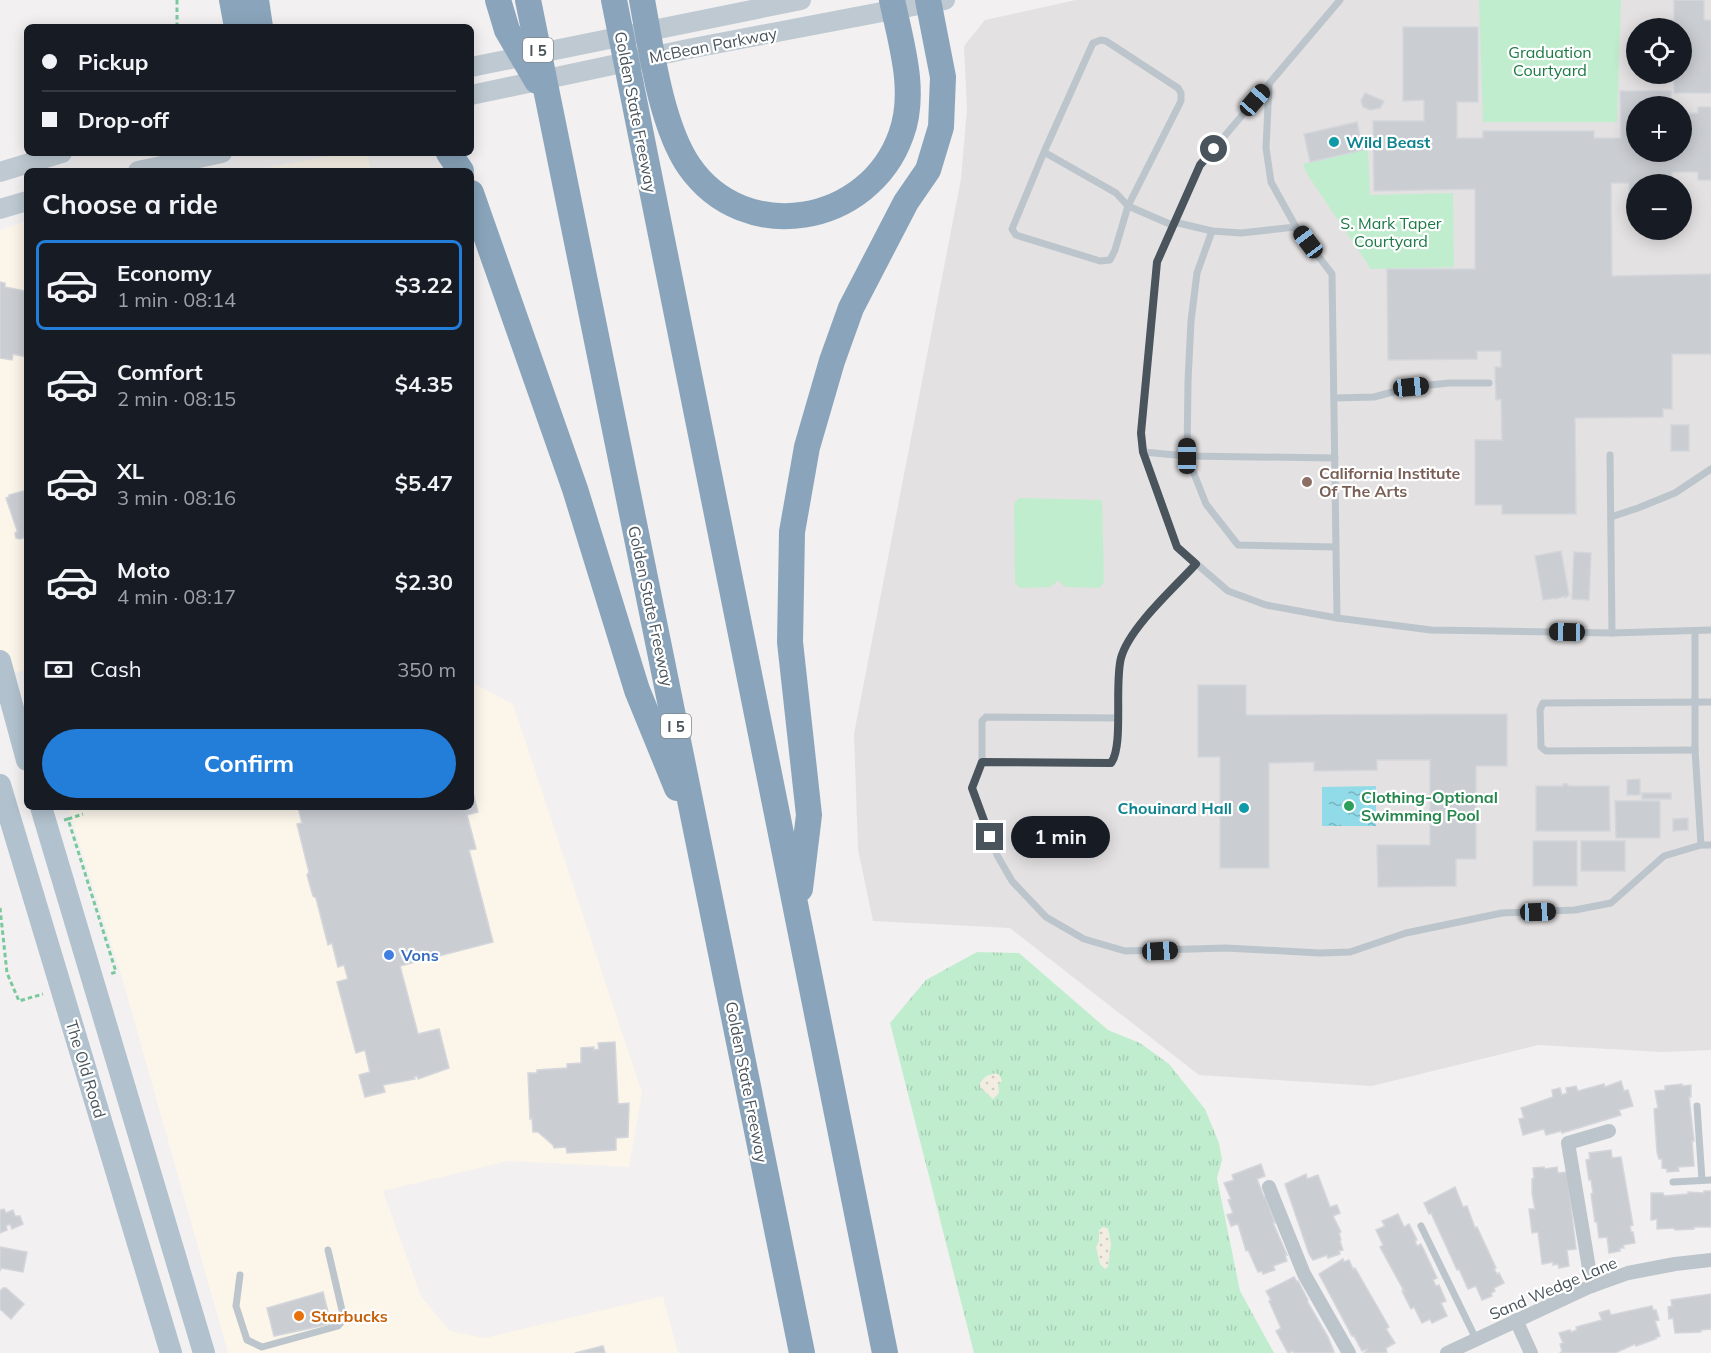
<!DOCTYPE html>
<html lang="en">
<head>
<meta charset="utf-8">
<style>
	:root { --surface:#171b24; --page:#242831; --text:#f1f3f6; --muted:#9ea1a6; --line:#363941; --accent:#237ed9 }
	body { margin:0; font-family:Mulish,sans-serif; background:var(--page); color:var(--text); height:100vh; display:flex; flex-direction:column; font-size:22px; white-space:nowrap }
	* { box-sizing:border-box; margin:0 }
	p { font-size:20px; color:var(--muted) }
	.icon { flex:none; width:33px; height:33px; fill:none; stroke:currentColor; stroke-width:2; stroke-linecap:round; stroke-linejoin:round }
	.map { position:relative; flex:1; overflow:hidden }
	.side { position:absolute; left:24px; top:168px; width:450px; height:642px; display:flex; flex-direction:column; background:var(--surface); border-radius:9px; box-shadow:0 3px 15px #0003 }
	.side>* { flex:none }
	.top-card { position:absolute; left:24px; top:24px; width:450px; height:132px; border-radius:9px; box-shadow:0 3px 15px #0003; display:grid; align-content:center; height:132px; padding:0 18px; background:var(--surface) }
	.controls { position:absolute; left:1626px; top:18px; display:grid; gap:12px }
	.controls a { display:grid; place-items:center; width:66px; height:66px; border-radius:50%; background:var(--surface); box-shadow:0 3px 15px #0003; font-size:30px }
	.end { position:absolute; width:27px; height:27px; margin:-14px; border:8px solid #49545c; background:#fff; box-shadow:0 0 0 3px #fff }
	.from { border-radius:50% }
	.bubble { position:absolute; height:42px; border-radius:21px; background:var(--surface); box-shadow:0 3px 15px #0003; font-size:20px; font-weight:700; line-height:42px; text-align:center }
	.car { position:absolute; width:18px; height:36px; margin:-18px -9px; border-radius:8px; box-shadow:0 0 4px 2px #0007; background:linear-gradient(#222 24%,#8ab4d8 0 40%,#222 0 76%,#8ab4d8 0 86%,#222 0) }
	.top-card b { display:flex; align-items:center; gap:21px; height:57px; font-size:22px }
	.top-card b+b { border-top:2px solid var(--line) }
	.top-card i { width:15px; height:15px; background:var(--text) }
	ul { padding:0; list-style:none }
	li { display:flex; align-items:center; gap:18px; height:90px; margin:0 12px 9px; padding:0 6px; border:3px solid transparent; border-radius:9px }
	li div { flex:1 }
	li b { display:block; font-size:22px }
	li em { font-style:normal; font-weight:700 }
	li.active { border-color:var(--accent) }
	li>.icon { width:54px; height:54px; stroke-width:1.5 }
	h2 { padding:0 18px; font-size:27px; line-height:72px }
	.pay { display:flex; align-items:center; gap:15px; height:66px; padding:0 18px; font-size:22px }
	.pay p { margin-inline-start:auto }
	.primary-button { display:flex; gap:12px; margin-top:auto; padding:12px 18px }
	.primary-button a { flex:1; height:69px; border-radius:36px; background:var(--accent); color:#fff; font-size:24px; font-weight:700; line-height:69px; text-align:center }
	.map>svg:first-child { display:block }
	.commercial { fill:#fbf5ea }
	.education { fill:#e3e1e1; fill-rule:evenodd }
	.grass { fill:url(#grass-tufts) }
	.sand { fill:url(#sand-dots) }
	.park { fill:#c1edcf }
	.water { fill:url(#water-ripples) }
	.building { fill:#cacdd2; stroke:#d4d6db; stroke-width:1.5 }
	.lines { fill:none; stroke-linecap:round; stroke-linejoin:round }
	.path { stroke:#7ac99d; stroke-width:3; stroke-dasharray:4.5 3; stroke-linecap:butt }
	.service { stroke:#bcc5cc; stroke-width:7 }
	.minor { stroke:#bcc5cc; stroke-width:14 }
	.secondary { stroke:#bec9d2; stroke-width:20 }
	.primary { stroke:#b1c1cd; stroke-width:22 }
	.motorway { stroke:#8aa5bb; stroke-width:26 }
	.route { stroke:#49545c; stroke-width:8 }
	.culture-dot { fill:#0f9aa8; stroke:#fff; stroke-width:2 }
	.education-dot { fill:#8d6e63; stroke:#fff; stroke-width:2 }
	.leisure-dot { fill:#2e9e5b; stroke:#fff; stroke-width:2 }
	.shop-dot { fill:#3f7fe0; stroke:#fff; stroke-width:2 }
	.food-dot { fill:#e8710a; stroke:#fff; stroke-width:2 }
	.labels { text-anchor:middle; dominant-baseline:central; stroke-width:4.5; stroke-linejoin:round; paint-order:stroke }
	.shield { fill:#fff; stroke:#80878d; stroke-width:1.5 }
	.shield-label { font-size:15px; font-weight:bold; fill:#49545c }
	.street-label { font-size:16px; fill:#49545c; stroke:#fff }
	.park-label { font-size:16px; fill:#1c7a45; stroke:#fff }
	.culture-label { font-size:16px; font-weight:bold; fill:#0d838f; stroke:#fff; text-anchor:start }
	.education-label { font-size:16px; font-weight:bold; fill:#785e54; stroke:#fff; text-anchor:start }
	.leisure-label { font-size:16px; font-weight:bold; fill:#27864d; stroke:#fff; text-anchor:start }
	.shop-label { font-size:16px; font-weight:bold; fill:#366cbe; stroke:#fff; text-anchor:start }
	.food-label { font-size:16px; font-weight:bold; fill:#c56008; stroke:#fff; text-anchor:start }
</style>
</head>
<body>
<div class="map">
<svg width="1711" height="1353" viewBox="0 0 1711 1353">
	<defs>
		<pattern id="grass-tufts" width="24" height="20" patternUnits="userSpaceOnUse" patternTransform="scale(1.5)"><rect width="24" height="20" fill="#c1edcf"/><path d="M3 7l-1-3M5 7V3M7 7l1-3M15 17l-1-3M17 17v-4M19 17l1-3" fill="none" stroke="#a7cdb4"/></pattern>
		<pattern id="sand-dots" width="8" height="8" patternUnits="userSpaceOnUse" patternTransform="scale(1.5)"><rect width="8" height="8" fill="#f2ece1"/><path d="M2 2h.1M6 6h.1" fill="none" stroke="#d1ccc3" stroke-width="1.8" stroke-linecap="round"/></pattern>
		<pattern id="water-ripples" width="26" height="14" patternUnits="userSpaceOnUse" patternTransform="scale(1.5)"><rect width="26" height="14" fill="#90dbe7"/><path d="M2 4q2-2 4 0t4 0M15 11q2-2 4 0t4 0" fill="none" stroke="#78b4be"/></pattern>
	</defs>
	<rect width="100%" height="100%" fill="#f2f0f0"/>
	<g class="commercial">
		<path d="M347,153H367L371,171H248Z"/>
		<path d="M27,221V670L0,676V230Z"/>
		<path d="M471,682L513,704L642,1093L629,1167L508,1161L383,1191L421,1296L450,1331L484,1338L663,1296L678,1353H228L122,978L68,807H471Z"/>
	</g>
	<path class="education" d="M1076,0H1711V1050L1662,1052L1538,1045L1372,1086L1199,1075L1010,928L873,921L858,849L854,734L961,179L967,109L964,46L985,20ZM1636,28H1682V74H1636ZM1636,106H1682V152H1636ZM1636,184H1682V230H1636Z"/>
	<path class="grass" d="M977,952L1019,953L1108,1030L1140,1043L1169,1064L1205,1109L1219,1143L1222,1160L1217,1178L1240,1291L1274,1353H974L890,1023L926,980Z"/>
	<g class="sand">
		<path d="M996,1073L1000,1076L1002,1081L998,1085L999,1093L993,1099L980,1087V1083L986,1076Z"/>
		<path d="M1103,1227L1108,1228L1111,1244L1108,1267L1105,1269L1100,1264L1096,1247L1099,1241V1230Z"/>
	</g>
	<g class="park">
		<path d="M1479,0H1621L1617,122H1483Z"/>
		<path d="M1368,149L1370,195L1453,193L1454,267L1371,269L1307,174L1303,164Z"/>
		<path d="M1019,498L1102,500L1104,582L1099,588L1065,587L1058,580L1051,587L1020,588L1015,583L1014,504Z"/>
	</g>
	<path class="water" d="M1376,786V826H1322V787Z"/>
	<g class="building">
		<path d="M1674,0H1704V20H1711V93H1674V74H1682V28H1667V20H1674Z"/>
		<path d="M1403,27H1478V102H1457V138H1483V131H1594V138H1621L1620,91H1671V106H1636V152H1682V114L1698,113V107H1711V180H1698V172H1672V184H1636V198H1629V183H1611L1612,276L1711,274V354H1672V409H1663V417L1575,418L1576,514H1502V505H1475V440H1502L1501,399L1496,400L1495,367H1501V351H1477V359L1388,360L1387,269H1475V189L1374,191L1373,121H1424V100L1403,101Z"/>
		<path d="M1365,93L1384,101L1380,108L1370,110L1363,107L1361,101Z"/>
		<path d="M1357,122L1363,150L1310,162L1304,134Z"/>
		<path d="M0,282L5,283V287L25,291L27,285V357L13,354L12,360L0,358Z"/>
		<rect x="1671" y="425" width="18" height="26"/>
		<path d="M24,491L25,493L27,492V537L20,539L16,538L15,533L17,532V530L6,498L9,497V495Z"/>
		<path d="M1561,551L1569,595L1565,598V596L1556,599V598L1543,600L1535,556Z"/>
		<path d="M1574,552L1591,553L1589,600L1572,599Z"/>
		<path d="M1198,685H1246V715L1507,714V766H1476V859H1456V886L1378,887L1377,845H1430V760H1377V770L1314,771V762L1269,763V868H1220V757H1198Z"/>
		<path d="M1640,779V795H1627V780Z"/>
		<path d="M1563,784H1568V786H1609L1610,831H1536V786H1563Z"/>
		<path d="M471,793H473L478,812L467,815L476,849L469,850L493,942L400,966L418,1034L439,1029L449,1068L418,1079L417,1076L414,1077L415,1079L383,1085L385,1092L365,1097L359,1075L370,1072L365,1050L356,1053L337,982L348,979L344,965L338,967L332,943L328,945L316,898L313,896L307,875L309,872L297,824L302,823L298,807H471Z"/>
		<rect x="1642" y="793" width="29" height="6"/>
		<path d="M1615,801H1660V838H1616Z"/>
		<path d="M1688,818V830L1673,831V819Z"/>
		<rect x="1533" y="841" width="44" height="45"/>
		<rect x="1581" y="841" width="44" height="30"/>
		<path d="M615,1042L618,1104L629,1103L628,1137L616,1138V1150L567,1153L566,1147L554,1148L553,1145L538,1132H533L532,1118L530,1119L528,1073H537V1070L567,1068V1064L581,1063V1048L594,1047V1050L599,1049L598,1043Z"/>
		<path d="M1621,1081L1624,1091L1628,1090L1633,1106L1619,1110L1621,1115L1562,1133L1561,1131L1546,1135L1544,1129L1523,1135L1519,1119L1524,1118L1521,1108L1553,1097L1552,1090L1560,1088L1562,1095L1567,1093L1566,1088L1576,1086L1578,1091L1604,1084L1605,1087Z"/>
		<path d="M1682,1084V1086L1691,1085V1097H1689L1694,1141H1692L1694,1166L1678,1167L1679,1171L1667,1172V1169L1662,1168V1159H1659L1657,1152L1654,1109L1658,1108L1655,1091L1665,1090V1086Z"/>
		<path d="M1611,1150L1612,1158L1621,1157L1633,1225L1630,1226L1631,1232H1633L1635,1243L1623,1245L1624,1248H1620V1251L1609,1253L1607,1237L1599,1238L1597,1222H1595L1591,1194L1593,1193L1591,1180H1589L1586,1160L1590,1159L1589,1153Z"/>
		<path d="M1261,1164L1265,1176L1257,1179L1264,1197L1265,1196L1275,1223H1273L1287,1255H1285L1287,1261L1273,1266L1275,1270L1263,1274L1262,1271L1258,1272L1248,1250L1246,1251L1238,1224L1231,1226L1227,1215L1233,1213L1228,1200L1231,1199L1224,1183L1234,1180L1232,1175Z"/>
		<path d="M1544,1167L1545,1169L1557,1167L1558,1173L1567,1172L1576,1249L1567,1250L1569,1266L1559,1268L1558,1264L1553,1265V1262L1542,1264L1538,1232L1532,1233L1529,1209H1535L1532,1193V1179L1534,1178L1533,1168Z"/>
		<path d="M1306,1174L1307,1179L1318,1175L1330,1207L1337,1205L1340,1213L1333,1216L1341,1232L1339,1233L1341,1240L1340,1241L1343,1250L1339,1251L1340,1254L1328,1258L1327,1255L1313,1260L1309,1254L1285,1184Z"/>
		<path d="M1455,1187L1463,1207L1467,1206L1475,1228L1477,1227L1496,1268L1494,1269L1497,1274L1499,1273L1504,1283L1494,1288L1495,1291L1491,1293L1492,1296L1482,1300L1476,1286L1468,1289L1459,1269L1457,1270L1431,1213L1429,1214L1424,1203Z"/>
		<path d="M1704,1191H1711V1227H1694V1229L1675,1230L1674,1228L1657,1229V1219L1651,1220V1193H1663L1664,1196L1688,1194V1192L1704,1193Z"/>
		<path d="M4,1209L6,1213L13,1210L15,1216H20L23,1224L12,1229L10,1224L6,1226L7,1230L0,1233V1210Z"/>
		<path d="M1398,1214L1404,1227L1409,1224L1417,1240L1415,1241L1417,1246L1421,1244L1437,1278L1433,1280L1436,1286L1439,1285L1446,1301L1441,1303L1447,1316L1432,1323L1430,1319L1422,1323L1414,1307L1411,1309L1402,1291H1404L1380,1247L1383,1245L1376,1230L1385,1226L1382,1221Z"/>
		<path d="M0,1247L27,1252L23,1272L1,1268L0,1271Z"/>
		<path d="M1343,1259L1344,1262L1349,1260L1353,1269L1355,1268L1389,1327L1386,1329L1395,1343L1386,1348L1387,1353H1364L1367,1350V1349L1362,1351L1354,1336H1352L1319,1274Z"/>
		<path d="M1294,1277L1297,1282L1298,1281L1308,1300L1307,1301L1328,1337L1334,1352L1332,1353H1294L1293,1351L1288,1353L1276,1331L1281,1328L1269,1301L1271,1300L1266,1291Z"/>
		<path d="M3,1288H6L24,1304L11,1319L0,1309V1291Z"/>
		<path d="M323,1292L331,1324L274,1336L267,1308Z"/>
		<path d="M1711,1294V1329L1701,1330V1332L1675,1333L1673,1318L1669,1319L1668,1307L1672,1306L1671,1300Z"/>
		<path d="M1652,1306L1653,1310H1656L1659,1320L1655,1321L1660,1336L1655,1338L1656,1339L1636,1346L1635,1344L1615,1353H1560L1562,1351L1560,1344L1563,1343L1559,1333L1570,1330L1571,1332L1577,1330L1576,1327L1602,1320L1599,1313L1609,1310L1611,1315Z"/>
		<path d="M603,1346L605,1353H575Z"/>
	</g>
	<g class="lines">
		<g class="path">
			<path d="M177,0V27"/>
			<path d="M68,819L83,814"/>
			<path d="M64,820L68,819L116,972L110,974"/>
			<path d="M0,908L7,973L19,1001L43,994"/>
		</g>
		<g class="service">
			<path d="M1340,0L1200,165L1157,262L1141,433L1143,452L1177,547L1228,591L1266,605L1337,618L1431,630L1612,633L1711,630"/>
			<path d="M1269,84L1266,148L1271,182L1296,227L1332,274L1337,618"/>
			<path d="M1044,152L1093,43L1101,40L1106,41L1178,88L1181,93V101L1128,206L1115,250L1110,260L1100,261L1016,235L1012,229L1044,152L1116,193L1128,206L1172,225"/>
			<path d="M1174,222L1212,231L1241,233L1296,227"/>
			<path d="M1212,231L1197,273L1191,321L1188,381L1187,456L1206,504L1238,545L1335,547"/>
			<path d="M1334,398L1374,397L1411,387L1449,383H1489"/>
			<path d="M1143,452L1187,456L1335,458"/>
			<path d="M1610,455L1612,633"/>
			<path d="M1611,517L1638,508L1675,493L1711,469"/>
			<path d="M1695,631V750L1701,845H1711"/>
			<path d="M1118,718L986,717L982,721V762L1111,763C1124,746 1114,684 1121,658C1129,628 1174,588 1196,564"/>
			<path d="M1695,750L1546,751L1541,747L1540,710L1543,703L1711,702"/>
			<path d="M982,762L972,788L997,855L1012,881L1046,917L1084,939L1125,951L1226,948L1320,953L1350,952L1406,933L1502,913L1575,910L1611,903L1664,856L1701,845"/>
			<path d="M1697,1106L1702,1180"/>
			<path d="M1673,1182L1711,1180"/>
			<path d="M1421,1226L1476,1339"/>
			<path d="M240,1275L236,1306L247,1340L262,1347L338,1326L344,1319L328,1250"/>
		</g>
		<g class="minor">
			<path d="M1269,1187L1304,1274L1349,1353"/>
			<path d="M1592,1286L1568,1143L1609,1131"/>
			<path d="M1516,1320L1531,1353"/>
			<path d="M1447,1353L1589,1287L1628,1273L1675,1264L1711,1260"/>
		</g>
		<g class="secondary">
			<path d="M471,67L801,0"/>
			<path d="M471,95L688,49L945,0"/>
			<path d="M138,171L222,153"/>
			<path d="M0,172L62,153"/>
			<path d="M0,209L27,201"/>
		</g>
		<g class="primary">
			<path d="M0,661L27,760"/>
			<path d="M0,785L171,1353"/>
			<path d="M41,807L204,1353"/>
		</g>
		<g class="motorway">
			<path d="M232,0L237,27"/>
			<path d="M256,0L260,27"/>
			<path d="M498,0L507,30L537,81"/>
			<path d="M528,0L802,1353"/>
			<path d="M614,0L885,1353"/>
			<path d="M642,0C651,49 661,125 689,166C745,247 869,225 901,135C917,92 901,43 892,0"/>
			<path d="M449,153L461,171"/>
			<path d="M471,193L575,489L637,690L677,788"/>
			<path d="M800,889L809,815L790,642L792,532L807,447L832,361L851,308L906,202L928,170L941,127L943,77L928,0"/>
		</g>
	</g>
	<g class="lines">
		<path class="route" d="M990,837L972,788L982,762L1111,763C1124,746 1114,684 1121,658C1129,628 1174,588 1196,564L1177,547L1143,452L1141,433L1157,262L1200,165L1214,149"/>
	</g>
	<g class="culture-dot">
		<circle cx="1334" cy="142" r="6"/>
		<circle cx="1244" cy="808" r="6"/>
	</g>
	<circle class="education-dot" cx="1307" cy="482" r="6"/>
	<circle class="leisure-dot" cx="1349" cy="806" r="6"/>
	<circle class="shop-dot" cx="389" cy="955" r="6"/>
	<circle class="food-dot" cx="299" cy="1316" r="6"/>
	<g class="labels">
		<g class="shield">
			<rect x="523" y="38" width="30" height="24" rx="4.5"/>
			<rect x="661" y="714" width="30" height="24" rx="4.5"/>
		</g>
		<g class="shield-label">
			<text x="538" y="50">I 5</text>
			<text x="676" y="726">I 5</text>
		</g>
		<g class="street-label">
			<text transform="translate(713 45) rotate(-11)">McBean Parkway</text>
			<text transform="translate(636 112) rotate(79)">Golden State Freeway</text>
			<text transform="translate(651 606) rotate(78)">Golden State Freeway</text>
			<text transform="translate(86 1069) rotate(73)">The Old Road</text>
			<text transform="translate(747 1082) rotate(79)">Golden State Freeway</text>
			<text transform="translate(1553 1288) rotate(-23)">Sand Wedge Lane</text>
		</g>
		<g class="park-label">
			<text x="1550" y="52">Graduation<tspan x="1550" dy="18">Courtyard</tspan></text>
			<text x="1391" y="223">S. Mark Taper<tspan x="1391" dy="18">Courtyard</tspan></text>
		</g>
		<g class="culture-label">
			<text x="1346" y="142">Wild Beast</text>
			<text x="1232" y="808" text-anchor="end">Chouinard Hall</text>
		</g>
		<g class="education-label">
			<text x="1319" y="473">California Institute<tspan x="1319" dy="18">Of The Arts</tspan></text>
		</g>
		<g class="leisure-label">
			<text x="1361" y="797">Clothing-Optional<tspan x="1361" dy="18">Swimming Pool</tspan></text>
		</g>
		<g class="shop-label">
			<text x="401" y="955">Vons</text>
		</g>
		<g class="food-label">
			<text x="311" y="1316">Starbucks</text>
		</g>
	</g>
</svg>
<div class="controls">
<a><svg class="icon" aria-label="locate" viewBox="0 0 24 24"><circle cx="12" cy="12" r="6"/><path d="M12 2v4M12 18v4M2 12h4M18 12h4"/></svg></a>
<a>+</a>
<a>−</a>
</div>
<i class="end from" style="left:1214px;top:149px"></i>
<i class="end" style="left:990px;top:837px"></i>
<div class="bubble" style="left:1011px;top:816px;width:99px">1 min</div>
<i class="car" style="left:1255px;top:100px;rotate:41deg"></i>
<i class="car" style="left:1308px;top:242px;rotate:323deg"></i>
<i class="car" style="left:1411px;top:387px;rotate:84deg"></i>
<i class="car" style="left:1187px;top:456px;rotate:0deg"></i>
<i class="car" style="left:1567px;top:632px;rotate:271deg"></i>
<i class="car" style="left:1538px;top:912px;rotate:88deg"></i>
<i class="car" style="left:1160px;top:951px;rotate:87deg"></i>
<div class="top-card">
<b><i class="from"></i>Pickup</b>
<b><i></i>Drop-off</b>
</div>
<section class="side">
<h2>Choose a ride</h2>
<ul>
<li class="active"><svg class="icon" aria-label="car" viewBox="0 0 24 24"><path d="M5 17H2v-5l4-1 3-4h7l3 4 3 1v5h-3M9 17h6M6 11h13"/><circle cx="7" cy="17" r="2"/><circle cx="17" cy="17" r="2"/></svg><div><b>Economy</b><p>1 min · 08:14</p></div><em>$3.22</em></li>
<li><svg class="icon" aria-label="car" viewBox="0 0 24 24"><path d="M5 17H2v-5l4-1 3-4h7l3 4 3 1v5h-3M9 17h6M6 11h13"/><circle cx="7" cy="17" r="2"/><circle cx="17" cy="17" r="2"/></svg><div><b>Comfort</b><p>2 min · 08:15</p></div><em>$4.35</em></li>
<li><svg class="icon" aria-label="car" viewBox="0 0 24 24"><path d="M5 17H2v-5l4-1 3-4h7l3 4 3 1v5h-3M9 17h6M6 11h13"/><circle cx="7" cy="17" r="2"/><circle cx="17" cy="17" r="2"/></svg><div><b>XL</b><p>3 min · 08:16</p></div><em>$5.47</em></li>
<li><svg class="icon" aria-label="car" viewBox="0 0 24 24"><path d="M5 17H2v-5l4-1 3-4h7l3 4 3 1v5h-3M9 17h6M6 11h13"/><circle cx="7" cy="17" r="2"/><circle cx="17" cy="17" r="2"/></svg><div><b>Moto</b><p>4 min · 08:17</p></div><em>$2.30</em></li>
</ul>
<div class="pay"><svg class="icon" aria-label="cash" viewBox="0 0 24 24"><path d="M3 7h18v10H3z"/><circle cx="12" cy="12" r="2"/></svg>Cash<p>350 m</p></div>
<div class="primary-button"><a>Confirm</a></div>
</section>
</div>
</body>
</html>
